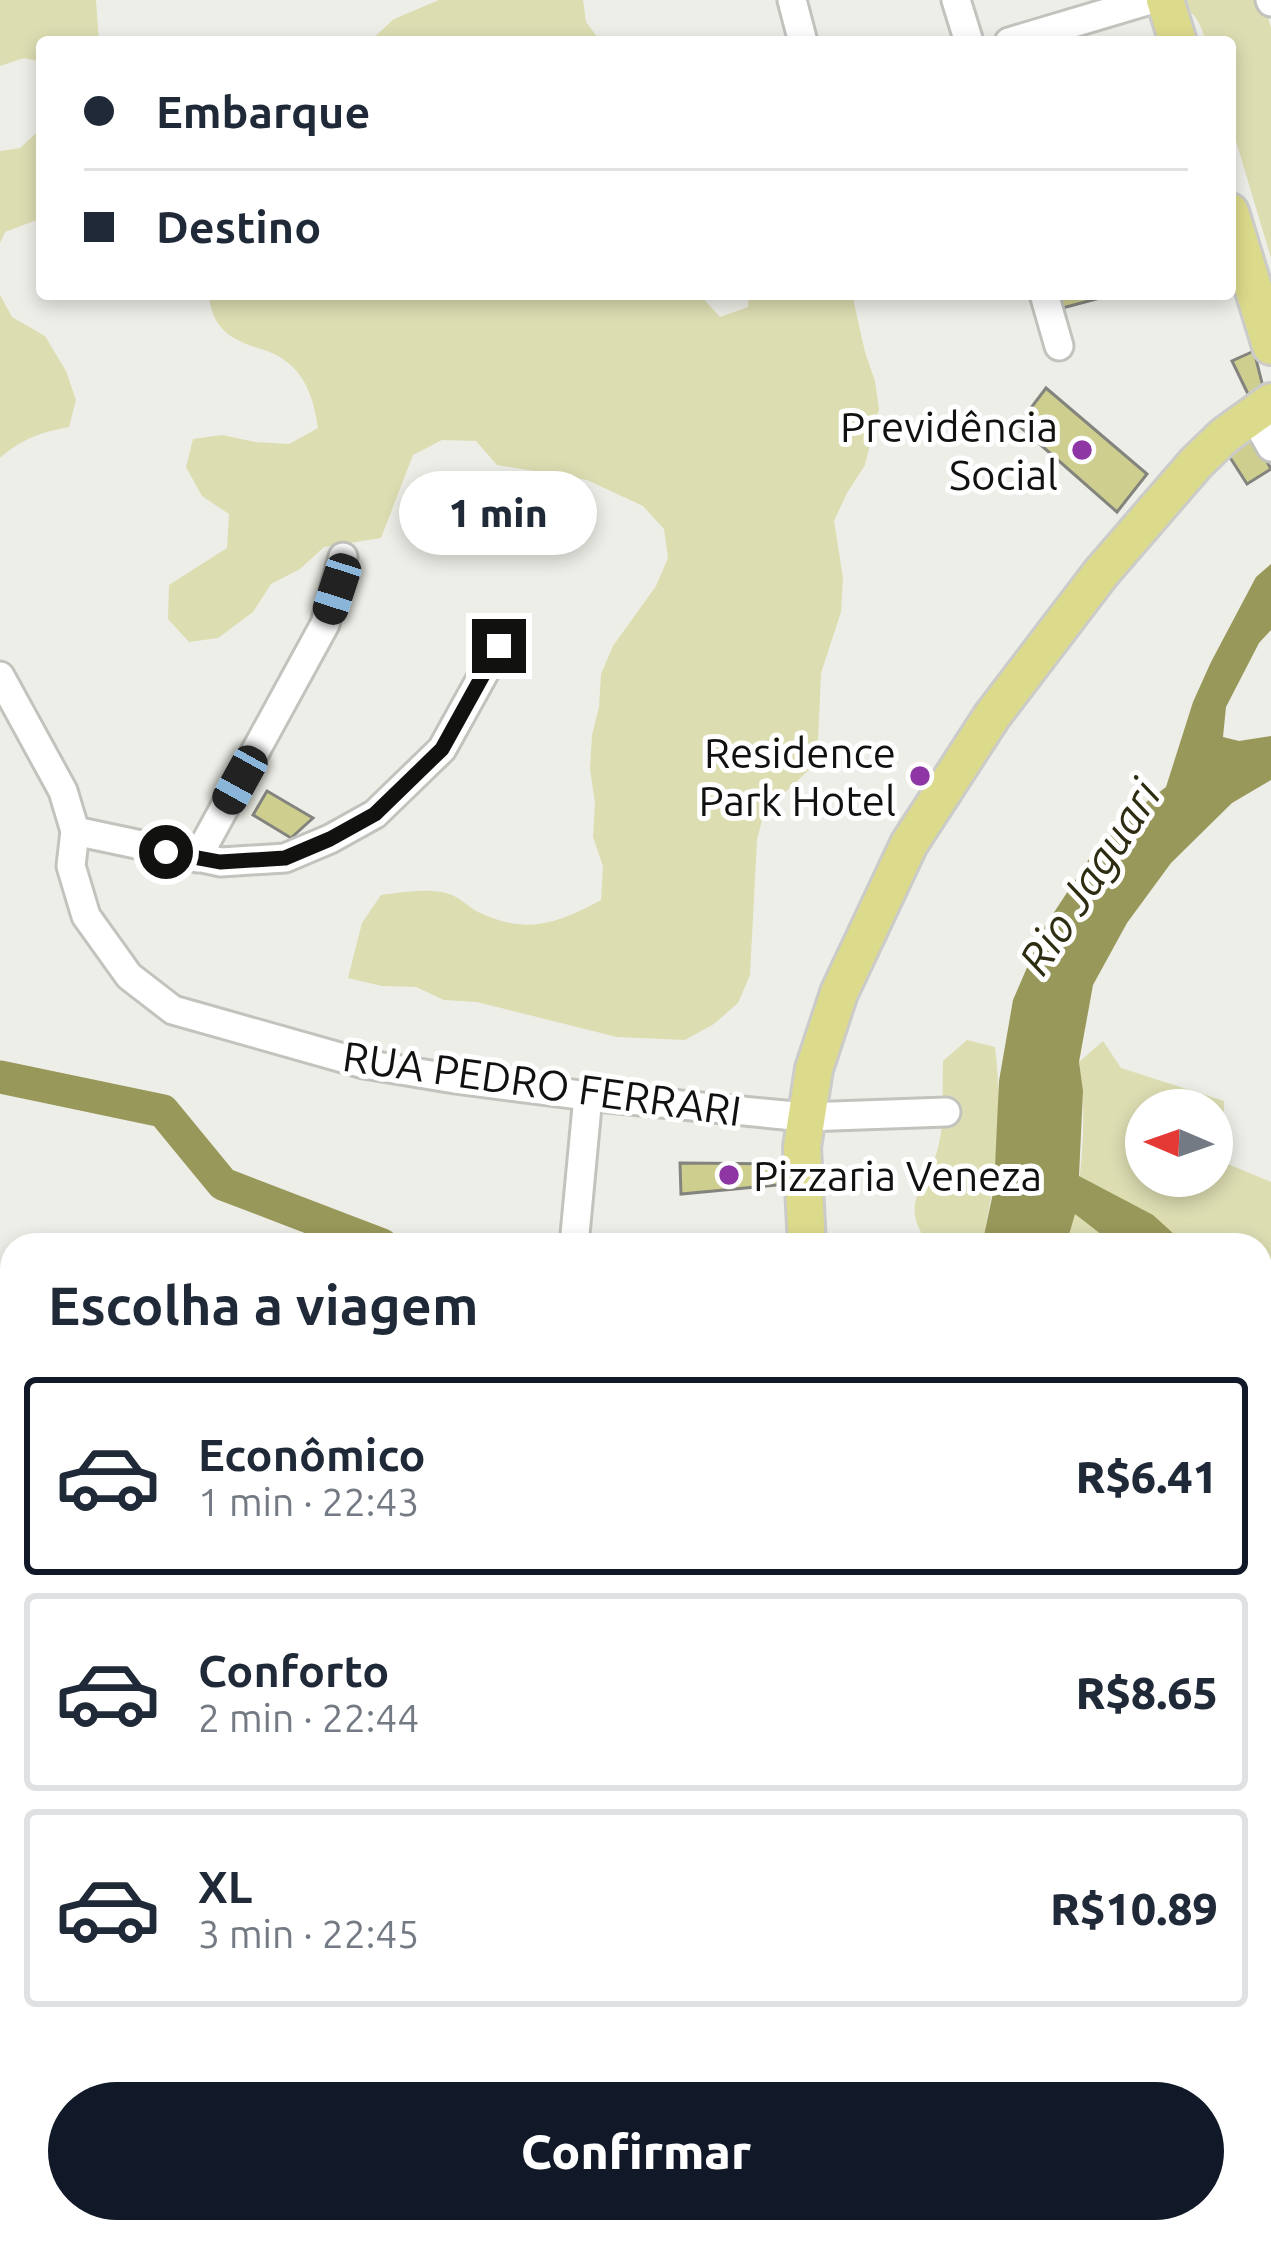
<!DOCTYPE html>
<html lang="pt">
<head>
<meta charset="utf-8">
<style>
	:root { --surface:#fff; --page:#f6f6f7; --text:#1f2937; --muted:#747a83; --line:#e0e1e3; --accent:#111827 }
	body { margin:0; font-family:Ubuntu,sans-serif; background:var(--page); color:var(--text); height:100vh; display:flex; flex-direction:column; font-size:45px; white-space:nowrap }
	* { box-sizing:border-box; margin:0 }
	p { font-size:39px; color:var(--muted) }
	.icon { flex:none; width:66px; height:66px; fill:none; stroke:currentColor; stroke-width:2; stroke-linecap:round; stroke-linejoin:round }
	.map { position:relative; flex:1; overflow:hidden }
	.sheet { position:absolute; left:0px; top:1233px; width:1272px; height:1011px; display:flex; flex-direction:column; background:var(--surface); border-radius:36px 36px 0 0; box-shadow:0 6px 18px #0003 }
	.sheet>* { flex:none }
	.hud { position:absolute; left:36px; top:36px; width:1200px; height:264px; border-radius:12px; box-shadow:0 6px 18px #0003; display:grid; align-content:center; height:264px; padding:0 48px; background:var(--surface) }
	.needle { width:78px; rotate:272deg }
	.controls { position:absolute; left:1125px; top:1089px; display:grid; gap:24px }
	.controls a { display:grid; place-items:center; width:108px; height:108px; border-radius:50%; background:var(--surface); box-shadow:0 6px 18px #0003; font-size:60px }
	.end { position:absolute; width:54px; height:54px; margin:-27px; border:15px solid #11110f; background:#fff; box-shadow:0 0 0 6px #fff }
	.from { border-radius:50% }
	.bubble { position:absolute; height:84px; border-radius:42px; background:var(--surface); box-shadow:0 6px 18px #0003; font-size:39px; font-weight:800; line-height:84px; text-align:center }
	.car { position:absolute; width:36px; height:72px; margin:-36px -18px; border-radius:15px; box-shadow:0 0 9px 3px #0007; background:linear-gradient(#222 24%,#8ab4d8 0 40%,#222 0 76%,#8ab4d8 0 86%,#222 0) }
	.hud b { display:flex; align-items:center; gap:42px; height:114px; font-size:45px }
	.hud b+b { border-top:3px solid var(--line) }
	.hud i { width:30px; height:30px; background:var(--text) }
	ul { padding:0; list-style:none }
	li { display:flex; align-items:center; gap:36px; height:198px; margin:0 24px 18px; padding:0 24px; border:6px solid var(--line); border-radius:12px }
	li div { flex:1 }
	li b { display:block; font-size:45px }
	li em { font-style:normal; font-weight:800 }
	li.on { border-color:var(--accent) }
	li>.icon { width:108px; height:108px; stroke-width:1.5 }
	h2 { padding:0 48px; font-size:54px; line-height:144px }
	.cta { display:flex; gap:24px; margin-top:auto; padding:24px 48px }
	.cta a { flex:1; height:138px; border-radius:72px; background:var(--accent); color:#fff; font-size:48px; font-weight:800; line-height:138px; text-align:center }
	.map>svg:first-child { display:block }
	.green { fill:#dcddb1; fill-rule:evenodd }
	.water { fill:#98985a }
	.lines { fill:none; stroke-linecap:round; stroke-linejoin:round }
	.river { stroke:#98985a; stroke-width:33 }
	.building { fill:#cecf8f; stroke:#84847f; stroke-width:3 }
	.minor-casing { stroke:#c3c3be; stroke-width:33 }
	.major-casing { stroke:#cbcbca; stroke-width:42 }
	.minor { stroke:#fff; stroke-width:27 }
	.major { stroke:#dcda8b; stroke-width:36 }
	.route { stroke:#11110f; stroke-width:15 }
	.poi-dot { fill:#8d36a4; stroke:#fff; stroke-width:4.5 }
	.labels { text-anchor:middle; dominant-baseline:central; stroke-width:10; stroke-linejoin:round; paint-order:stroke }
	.poi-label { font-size:42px; fill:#11110f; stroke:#fff; text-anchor:end }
	.street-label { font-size:42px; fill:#11110f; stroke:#fff }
	.water-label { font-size:45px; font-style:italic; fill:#2e2d11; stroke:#fff }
</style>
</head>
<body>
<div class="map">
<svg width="1271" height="2242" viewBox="0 0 1271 2242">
	<rect width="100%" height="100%" fill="#eeeee8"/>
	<g class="green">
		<path d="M0,0H96L99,42H42V62L24,58L0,66Z"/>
		<path d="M439,0H583L586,22L601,42H369L394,19Z"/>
		<path d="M1178,0H1263L1271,28V258L1230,121V42H1206C1200,23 1197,14 1179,4Z"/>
		<path d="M42,128V218L5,232L0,243V151L20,148Z"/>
		<path d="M208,294H699L720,317L748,307L749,294H852L865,352L875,381L879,409L865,465L847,493L834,521L843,578L841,612L821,673L818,741L811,768L764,812L757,840L750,975L738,1003L714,1024L685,1040L617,1037L477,1002L444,1000L416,987L382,986L348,978L362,923L381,895C401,893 425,888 446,893C457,895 467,906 478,912C526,935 557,924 601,900L603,866L593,837L595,803L590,769L592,735L599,707L601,674L613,646L656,586L668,558L664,529L643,506L587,480L497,465L476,441L442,440L413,455L381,538L324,547L300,569L271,584L253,612L218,638L189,642L168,619L169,585L227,548L229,514L202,496L186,467L193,439L222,435L255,442L289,444L318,428C313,393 302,364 267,351C248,345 229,340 217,322C212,315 210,302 208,294Z"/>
		<path d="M0,295L12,317L45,336L66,371L76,400L69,427C42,432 21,439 0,458Z"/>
		<path d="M967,1040L995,1047C1003,1113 996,1180 982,1245H930C896,1202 928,1188 938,1148C945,1122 942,1089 943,1061Z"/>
		<path d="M1103,1041L1121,1068L1224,1101L1223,1162L1271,1182V1608L1260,1644V1245H1066C1082,1187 1088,1122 1079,1062ZM1146,1110H1212V1176H1146Z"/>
	</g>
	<path class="water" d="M1271,564V630L1259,643L1226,707L1223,737L1239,741L1271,736V780L1232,803L1171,863L1127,923L1093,985L1079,1062L1083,1091L1079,1176L1153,1215L1186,1245H1115L1075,1214L1066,1245H982L994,1188L999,1081L1013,1000L1045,926L1089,859L1124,819L1166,787L1193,702L1211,662L1256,577Z"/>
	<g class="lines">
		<path class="river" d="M0,1077L163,1111L223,1184L382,1245"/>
	</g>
	<g class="building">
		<path d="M1055,294H1115L1059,309Z"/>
		<path d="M1254,351L1263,387L1249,396L1232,361Z"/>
		<path d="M1046,388L1147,474L1117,512L1018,425Z"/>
		<path d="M1251,432L1271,469L1247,484L1224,448Z"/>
		<path d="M267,791L313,818L291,838L253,815Z"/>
		<path d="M680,1163L778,1164V1185L681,1194Z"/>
	</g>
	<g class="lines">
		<defs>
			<g id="minor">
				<path d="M792,0L803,42"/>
				<path d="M956,0L969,42"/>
				<path d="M1270,0L1271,2"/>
				<path d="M1009,42L1150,0"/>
				<path d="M1044,294L1059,346"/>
				<path d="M1253,415L1271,447"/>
				<path d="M0,676L63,791L75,831L71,866L86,916L129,976L173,1010L364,1064L455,1079L588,1096L805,1117L946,1112"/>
				<path d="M75,831L221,862L285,858L330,839L375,814L442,749L499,646"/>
				<path d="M197,858L325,624L343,557"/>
				<path d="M574,1245L588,1096"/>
				<path d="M0,1458L12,1460"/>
				<path d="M1260,1661L1271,1625"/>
				<path d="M1260,1693L1271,1725"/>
				<path d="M707,2232L711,2242"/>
				<path d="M1035,2232L1074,2242"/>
				<path d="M1190,2242L1201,2232"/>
			</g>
			<g id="major">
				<path d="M1165,0L1178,42"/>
				<path d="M1230,212L1271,346"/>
				<path d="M807,1245L802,1147L814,1069L839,993L909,844L992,716L1101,573L1196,463L1224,436L1271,402"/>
				<path d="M0,1297L12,1301"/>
				<path d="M858,2232L859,2242"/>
				<path d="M910,2242L912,2232"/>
			</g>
		</defs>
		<use href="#minor" class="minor-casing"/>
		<use href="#major" class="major-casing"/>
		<use href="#minor" class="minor"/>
		<use href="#major" class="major"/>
	</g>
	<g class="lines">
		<path class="route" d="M166,852L220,862L285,858L330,839L375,814L442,749L499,646"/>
	</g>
	<g class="poi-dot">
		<circle cx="1082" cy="450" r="12"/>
		<circle cx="920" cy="776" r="12"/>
		<circle cx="729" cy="1175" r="12"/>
	</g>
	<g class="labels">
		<g class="poi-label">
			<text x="1058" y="426">Previdência<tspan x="1058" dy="48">Social</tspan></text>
			<text x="896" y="752">Residence<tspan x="896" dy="48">Park Hotel</tspan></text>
			<text x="753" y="1175" text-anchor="start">Pizzaria Veneza</text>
		</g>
		<g class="street-label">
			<text transform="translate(542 1083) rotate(8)">RUA PEDRO FERRARI</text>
		</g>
		<g class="water-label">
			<text transform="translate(1089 877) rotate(-57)">Rio Jaguari</text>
		</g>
	</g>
</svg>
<div class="controls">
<a><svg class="needle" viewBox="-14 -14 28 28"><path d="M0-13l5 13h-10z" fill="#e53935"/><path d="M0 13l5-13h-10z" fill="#747a83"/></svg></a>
</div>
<i class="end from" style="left:166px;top:852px"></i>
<i class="end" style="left:499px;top:646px"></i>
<div class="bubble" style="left:399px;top:471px;width:198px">1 min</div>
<i class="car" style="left:337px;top:589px;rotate:198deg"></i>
<i class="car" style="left:240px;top:780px;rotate:209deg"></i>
<div class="hud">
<b><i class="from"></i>Embarque</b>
<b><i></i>Destino</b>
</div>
<section class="sheet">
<h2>Escolha a viagem</h2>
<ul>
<li class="on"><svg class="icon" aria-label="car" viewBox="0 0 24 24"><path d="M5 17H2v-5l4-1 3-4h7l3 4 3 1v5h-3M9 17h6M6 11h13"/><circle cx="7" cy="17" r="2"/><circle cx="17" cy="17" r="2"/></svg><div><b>Econômico</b><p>1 min · 22:43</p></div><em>R$6.41</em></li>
<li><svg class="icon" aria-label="car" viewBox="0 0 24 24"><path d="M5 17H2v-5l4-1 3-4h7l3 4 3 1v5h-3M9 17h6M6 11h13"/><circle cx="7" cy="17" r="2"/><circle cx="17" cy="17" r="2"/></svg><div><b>Conforto</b><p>2 min · 22:44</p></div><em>R$8.65</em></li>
<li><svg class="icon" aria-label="car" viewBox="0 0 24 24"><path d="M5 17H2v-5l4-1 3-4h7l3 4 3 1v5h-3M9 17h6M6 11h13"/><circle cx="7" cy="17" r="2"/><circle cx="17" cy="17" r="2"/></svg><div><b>XL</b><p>3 min · 22:45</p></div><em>R$10.89</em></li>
</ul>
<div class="cta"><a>Confirmar</a></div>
</section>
</div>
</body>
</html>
